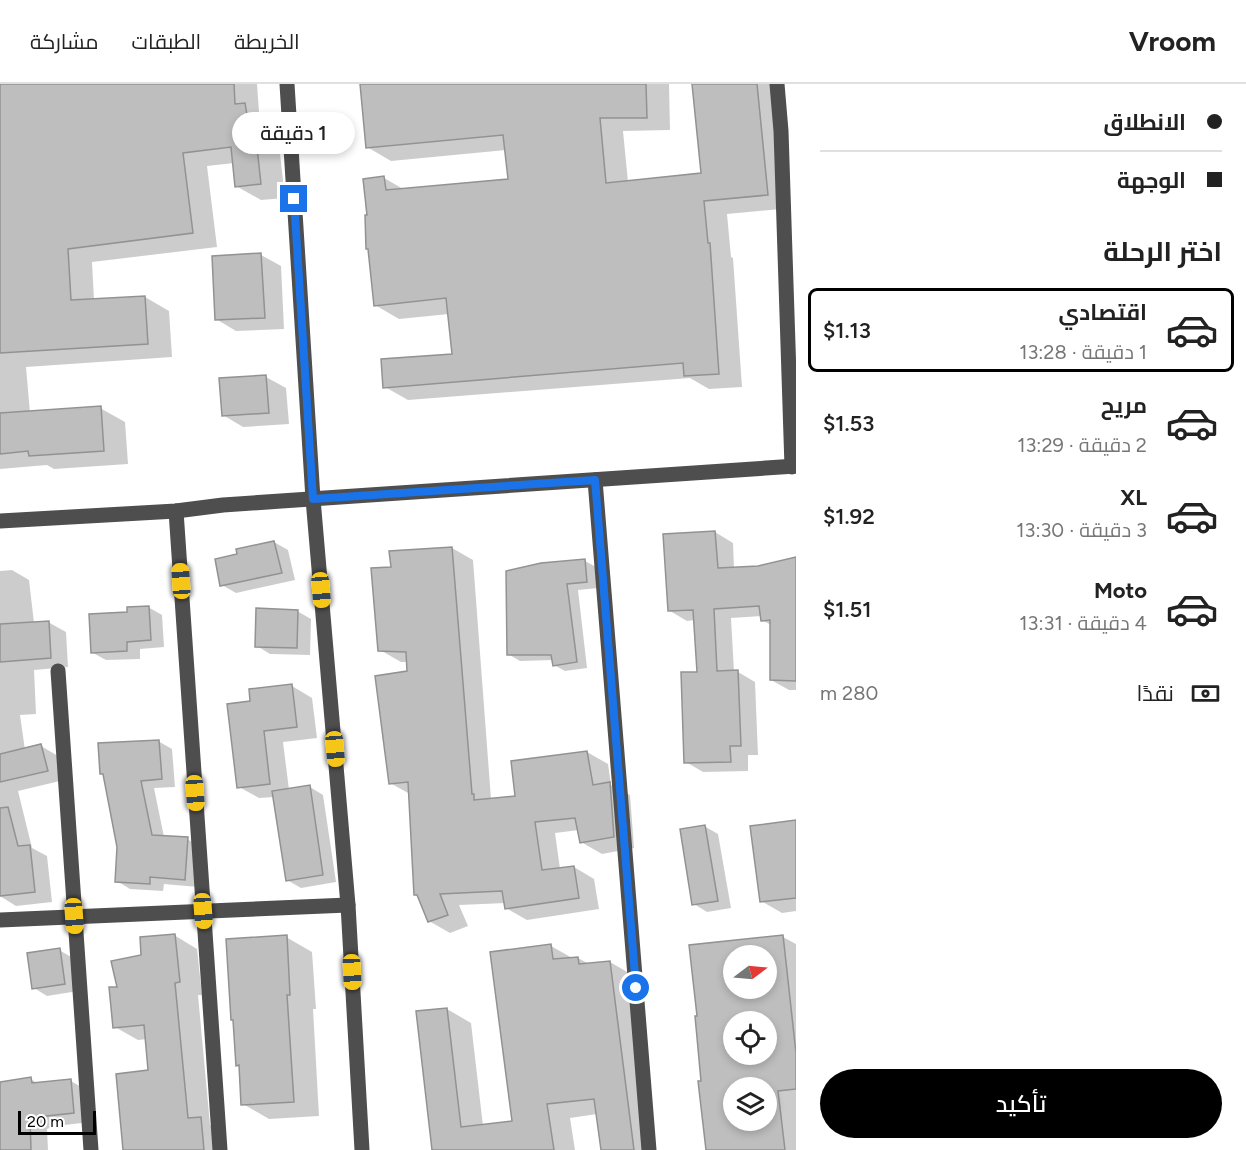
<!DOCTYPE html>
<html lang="ar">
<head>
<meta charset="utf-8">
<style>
	:root { --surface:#fff; --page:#f6f6f6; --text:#222; --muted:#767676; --line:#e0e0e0; --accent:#000 }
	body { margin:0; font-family:Figtree,Cairo,sans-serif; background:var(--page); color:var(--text); direction:rtl; height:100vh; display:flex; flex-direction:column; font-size:22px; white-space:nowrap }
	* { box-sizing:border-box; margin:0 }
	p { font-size:20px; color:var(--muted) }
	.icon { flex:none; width:33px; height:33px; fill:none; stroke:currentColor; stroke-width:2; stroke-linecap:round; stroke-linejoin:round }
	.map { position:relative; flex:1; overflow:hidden; direction:ltr }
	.sheet { display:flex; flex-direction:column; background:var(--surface); width:450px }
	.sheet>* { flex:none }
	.banner { display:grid; align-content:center; height:132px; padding:0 24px; background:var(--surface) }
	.needle { width:39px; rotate:74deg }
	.buttons { position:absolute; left:723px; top:861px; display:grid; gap:12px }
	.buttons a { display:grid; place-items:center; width:54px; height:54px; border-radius:50%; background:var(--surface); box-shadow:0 3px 9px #0003; font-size:30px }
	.scale { position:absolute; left:18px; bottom:15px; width:78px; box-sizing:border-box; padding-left:6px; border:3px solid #000; border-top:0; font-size:16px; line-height:21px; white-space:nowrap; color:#000; -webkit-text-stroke:4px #fff; paint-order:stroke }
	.end { position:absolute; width:27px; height:27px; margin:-14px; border:8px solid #1a73e8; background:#fff; box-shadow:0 0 0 3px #fff }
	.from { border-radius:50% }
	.bubble { position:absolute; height:42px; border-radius:21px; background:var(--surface); box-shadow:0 3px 9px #0003; font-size:20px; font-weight:600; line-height:42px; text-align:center; direction:rtl }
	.car { position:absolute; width:18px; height:36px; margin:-18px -9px; border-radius:8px; box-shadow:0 0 4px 2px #0007; background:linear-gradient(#f5c518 24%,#345 0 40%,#f5c518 0 76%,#345 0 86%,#f5c518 0) }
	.banner b { display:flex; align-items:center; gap:21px; height:57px; font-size:22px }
	.banner b+b { border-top:2px solid var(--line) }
	.banner i { width:15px; height:15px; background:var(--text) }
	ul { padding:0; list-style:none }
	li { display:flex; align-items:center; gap:18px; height:84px; margin:0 12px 9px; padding:0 12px; border:3px solid transparent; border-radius:9px }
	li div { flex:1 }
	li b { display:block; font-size:22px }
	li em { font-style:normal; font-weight:600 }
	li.active { border-color:var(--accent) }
	li>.icon { width:54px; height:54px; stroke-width:1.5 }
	h2 { padding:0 24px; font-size:27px; line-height:72px }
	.pay { display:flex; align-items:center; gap:15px; height:66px; padding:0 24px; font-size:22px }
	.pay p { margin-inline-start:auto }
	.button { display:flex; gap:12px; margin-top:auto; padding:12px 24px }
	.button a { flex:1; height:69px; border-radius:36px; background:var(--accent); color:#fff; font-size:24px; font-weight:600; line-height:69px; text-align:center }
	header { display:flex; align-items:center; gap:36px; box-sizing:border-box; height:84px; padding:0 30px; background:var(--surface); border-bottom:2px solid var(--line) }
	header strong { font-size:28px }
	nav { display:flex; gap:33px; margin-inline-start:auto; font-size:21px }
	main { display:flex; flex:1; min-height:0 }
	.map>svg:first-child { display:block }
	.shadow { fill:#0003; fill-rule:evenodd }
	.building { fill:#bebebe; stroke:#929292; stroke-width:1.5; fill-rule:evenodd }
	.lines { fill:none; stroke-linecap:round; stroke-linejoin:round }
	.minor { stroke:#4e4e4e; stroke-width:15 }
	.route { stroke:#1a73e8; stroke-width:8 }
</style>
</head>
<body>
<header>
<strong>Vroom</strong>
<nav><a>الخريطة</a><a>الطبقات</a><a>مشاركة</a></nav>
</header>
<main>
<section class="sheet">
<div class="banner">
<b><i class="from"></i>الانطلاق</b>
<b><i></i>الوجهة</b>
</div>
<h2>اختر الرحلة</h2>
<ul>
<li class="active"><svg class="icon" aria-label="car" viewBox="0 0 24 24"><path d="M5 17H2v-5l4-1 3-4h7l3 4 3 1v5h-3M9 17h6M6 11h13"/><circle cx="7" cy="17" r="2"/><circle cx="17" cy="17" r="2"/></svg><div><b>اقتصادي</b><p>1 دقيقة · 13:28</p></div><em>$1.13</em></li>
<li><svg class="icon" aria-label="car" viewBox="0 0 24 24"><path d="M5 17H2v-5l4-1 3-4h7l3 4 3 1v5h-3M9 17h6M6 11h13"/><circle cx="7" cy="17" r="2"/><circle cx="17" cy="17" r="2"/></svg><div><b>مريح</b><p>2 دقيقة · 13:29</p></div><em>$1.53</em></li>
<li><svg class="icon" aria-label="car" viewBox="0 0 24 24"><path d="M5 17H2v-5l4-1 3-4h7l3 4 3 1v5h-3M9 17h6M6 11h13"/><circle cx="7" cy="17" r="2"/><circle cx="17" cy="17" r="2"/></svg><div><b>XL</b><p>3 دقيقة · 13:30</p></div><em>$1.92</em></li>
<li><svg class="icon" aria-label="car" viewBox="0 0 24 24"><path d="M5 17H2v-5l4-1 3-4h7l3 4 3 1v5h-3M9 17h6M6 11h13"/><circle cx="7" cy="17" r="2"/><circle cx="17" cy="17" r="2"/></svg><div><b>Moto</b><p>4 دقيقة · 13:31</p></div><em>$1.51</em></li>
</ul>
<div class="pay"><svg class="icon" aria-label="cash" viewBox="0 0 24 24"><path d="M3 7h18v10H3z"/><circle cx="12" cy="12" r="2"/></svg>نقدًا<p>280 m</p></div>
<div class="button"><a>تأكيد</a></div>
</section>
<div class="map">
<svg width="796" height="1066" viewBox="0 0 796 1066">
	<rect width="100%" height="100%" fill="#fff"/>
	<g class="shadow">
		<path d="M0,0H257L259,28L270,34L271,48L278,52L285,114L261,116L236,102L234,79L207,82L217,163L92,178L94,216L145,213L169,227L172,273L26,283L30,329L100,324L125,338L128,380L54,385L47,381L0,385Z"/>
		<path d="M383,0H669L670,46L623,47L628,98L703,91L694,0H778L791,124L727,130L731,173L733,174L742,303L709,305L690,294L408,316L385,303L453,271L449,230L399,235L375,221L369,165L368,164L364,96L384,94L405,106L509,96L506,66L391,77L367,63Z"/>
		<path d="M261,171L281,182L284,245L236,247L216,235Z"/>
		<path d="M266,293L286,304L289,340L243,343L223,331Z"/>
		<path d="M715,448L733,459L734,485L758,483L796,474V606H789L771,596V541L762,536V532L731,534L734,588H738L755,598L758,671H748V687L703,688L686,678L698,589L695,536L687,537L670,527Z"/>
		<path d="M274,458L288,466L295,496L236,509L222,501L239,471Z"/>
		<path d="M452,464L473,476L491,715L517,713L587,668L608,680L611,701L630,711L634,764L602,770L581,758L579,746L555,749L560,785L574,783L594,795L599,825L527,836L506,824V819L459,821L468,842L450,849L429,837L420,813L415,810L410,710L390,699L408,588V578H401L380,566L392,484Z"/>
		<path d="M585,477L596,483L598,504L578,506L587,584L565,587L554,581L553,576L520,577L508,570Z"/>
		<path d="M12,486L29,496L34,539L48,538L66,548L68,583L34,586L36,630L20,631L25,666L41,662L58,672L64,696L18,707L32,764L47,772L52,818L16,822L0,812V487Z"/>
		<path d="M148,523L162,531L164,563L140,565V575L106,576L93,569L129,529Z"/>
		<path d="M297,527L311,535L310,571L270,570L257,562Z"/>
		<path d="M292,602L312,614L317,654L283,658L289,706L310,703L323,711L336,798L301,804L287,796L274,713L259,714L239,703L252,618Z"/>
		<path d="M158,657L172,665L175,703L154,704L164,753L187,755L201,763L198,803L164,800L163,807L130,805L117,797L119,763L105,691L101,689Z"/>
		<path d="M796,737V827L782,829L761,817Z"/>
		<path d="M704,742L718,750L731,824L707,828L694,820Z"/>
		<path d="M174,851L197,865L202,911H198L210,1041L223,1048L224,1066H125L150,987L147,955L138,956L115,943L118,904L143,872Z"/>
		<path d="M286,853L312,868L316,925H313L319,1032L269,1035L243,1020L241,983L237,981Z"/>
		<path d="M783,853L796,860V1066H707L699,933L691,862ZM734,872H766V904H734ZM734,938H766V970H734ZM734,1004H766V1036H734Z"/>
		<path d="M551,862L574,875L578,874L589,880L610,878L634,892L656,1066H602L597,1030L570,1034L575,1066H434L447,925L471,939L483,1042L514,1039Z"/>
		<path d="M59,866L73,874L78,907L47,912L34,904Z"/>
		<path d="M30,995L39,1000L71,997L88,1007L91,1038L55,1042L47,1045L48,1066H0V1038Z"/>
	</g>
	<g class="building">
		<path d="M0,0H234L235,20L245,19L248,37L254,36L261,100L235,103L231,63L183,69L193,149L68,165L71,216L145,212L148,260L0,269Z"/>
		<path d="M360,0H646L647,34H600L606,99L701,89L692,0H757L768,111L704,117L708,159H710L719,290L684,292L683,279L383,304L381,275L452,270L446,214L374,222L368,165H366L365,131H367L363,95L384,92L386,106L508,95L503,51L366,64Z"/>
		<path d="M261,169L265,234L215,236L212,172Z"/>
		<path d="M266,291L269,329L222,332L219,294Z"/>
		<path d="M101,322L104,367L29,372L28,367L0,370V329Z"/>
		<path d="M715,447L718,484L758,482L796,473V597L770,596V536L761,537L759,522L714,525L717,587L738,586L741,662H730L731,678L684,679L681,588H697L693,526L668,527L663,450Z"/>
		<path d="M274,457L282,489L220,502L215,475L237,470L236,465Z"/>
		<path d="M452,463L472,710H474V716L515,712L511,677L587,667L593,701L610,698L614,753L580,759L575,734L535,738L542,786L574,782L579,814L505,825L502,807L440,810L448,831L428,838L417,811H414L408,698L389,700L375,592L407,587L406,568L378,567L371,484L391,483L389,467Z"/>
		<path d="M585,475L587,498L567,500L577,578L553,582L551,571H507L506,487L541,479Z"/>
		<path d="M149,522L151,556L127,558V567L91,569L89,530L127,528V523Z"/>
		<path d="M256,524L298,526L297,564L255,563Z"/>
		<path d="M49,537L51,574L0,578V540Z"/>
		<path d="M292,600L297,643L264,647L270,700L237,704L227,620L250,617L249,605Z"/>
		<path d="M159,656L162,695L141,697L152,751L188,753L185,796L150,793V800L115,798L117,763L103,690H100L98,659Z"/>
		<path d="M41,660L48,687L0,698V670Z"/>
		<path d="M310,701L323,791L286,797L272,707Z"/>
		<path d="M8,723L18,762L30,761L35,808L0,812V724Z"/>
		<path d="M796,736V814L760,818L750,742Z"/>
		<path d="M705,741L718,817L692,821L680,745Z"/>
		<path d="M175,850L180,898L175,899L188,1034L201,1033L204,1066H123L116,990L148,986L144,941L113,944L109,903H117L111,877L141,871L140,853Z"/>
		<path d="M287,851L290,911H287L294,1018L241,1021L239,981L236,982L233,936H231L226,855Z"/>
		<path d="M783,851L796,969V1005L778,1007L785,1066H706L698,997H701L695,932H697L689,861ZM734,872H766V904H734ZM734,938H766V970H734ZM734,1004H766V1036H734Z"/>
		<path d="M551,860L553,875L578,873L579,880L610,877L634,1066H601L594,1015L547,1020L554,1066H432L416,927L447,924L461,1043L512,1037L490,868Z"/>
		<path d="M60,864L65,900L32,905L27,869Z"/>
		<path d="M31,993L32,999L71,995L74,1029L37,1033L30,1035L31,1066H0V998Z"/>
	</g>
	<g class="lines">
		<g class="minor">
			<path d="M287,0L313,415L348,821L362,1066"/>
			<path d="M777,0L781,47L792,383"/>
			<path d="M595,396L649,1066"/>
			<path d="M176,427L220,1066"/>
			<path d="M0,437L176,427L223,421L796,382"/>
			<path d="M58,587L91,1066"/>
			<path d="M0,836L348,821"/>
		</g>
	</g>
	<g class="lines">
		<path class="route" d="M294,115L313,415L595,396L636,904"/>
	</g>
</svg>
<div class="buttons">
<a><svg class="needle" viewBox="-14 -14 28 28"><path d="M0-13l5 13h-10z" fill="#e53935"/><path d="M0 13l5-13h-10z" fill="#767676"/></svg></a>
<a><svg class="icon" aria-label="locate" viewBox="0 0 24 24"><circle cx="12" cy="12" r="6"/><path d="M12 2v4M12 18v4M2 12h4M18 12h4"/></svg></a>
<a><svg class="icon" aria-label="layers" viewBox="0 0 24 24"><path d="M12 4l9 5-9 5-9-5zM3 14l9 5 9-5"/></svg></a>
</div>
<div class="scale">20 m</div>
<i class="end from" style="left:636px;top:904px"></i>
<i class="end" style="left:294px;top:115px"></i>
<div class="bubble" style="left:232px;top:28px;width:123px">1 دقيقة</div>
<i class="car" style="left:181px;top:497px;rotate:356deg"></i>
<i class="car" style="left:321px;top:506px;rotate:175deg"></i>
<i class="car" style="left:335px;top:665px;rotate:175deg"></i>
<i class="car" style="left:195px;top:709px;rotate:176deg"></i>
<i class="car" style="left:203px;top:827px;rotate:176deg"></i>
<i class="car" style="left:74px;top:832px;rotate:176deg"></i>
<i class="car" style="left:352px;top:888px;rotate:177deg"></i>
</div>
</main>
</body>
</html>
